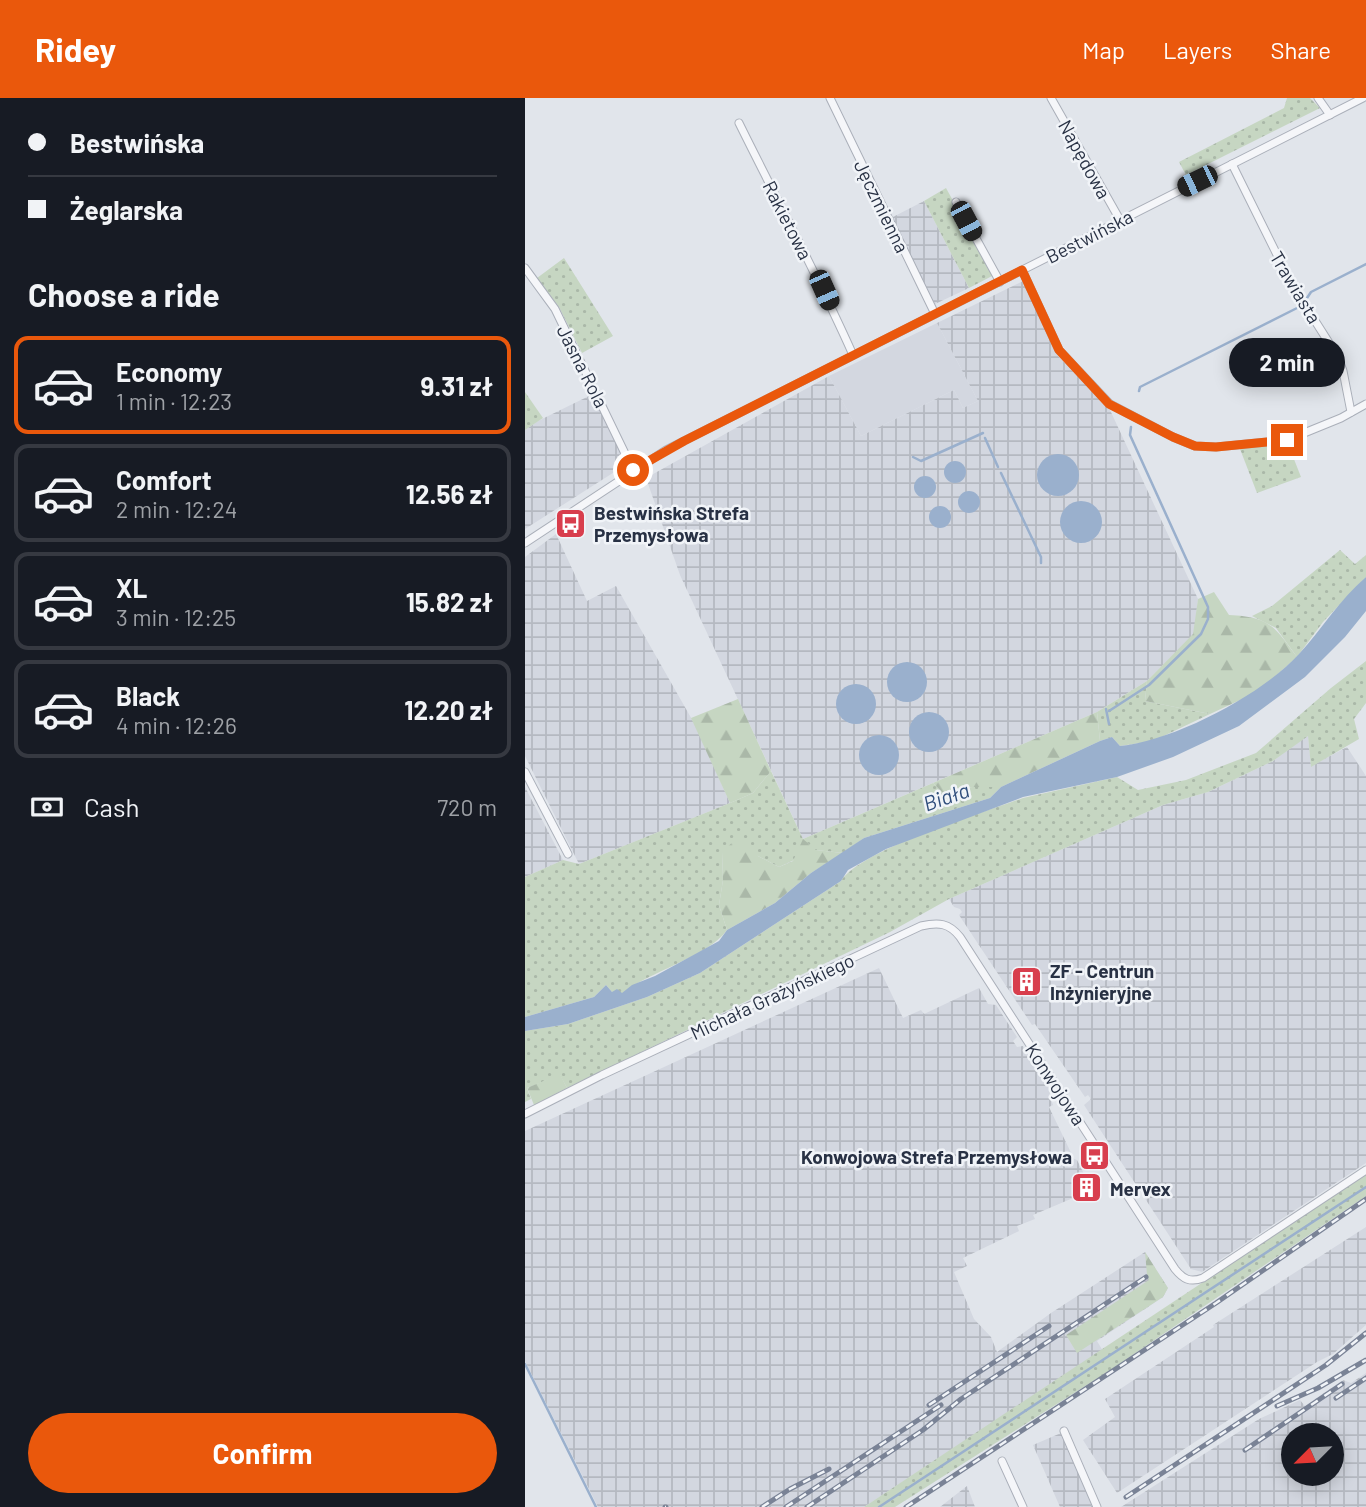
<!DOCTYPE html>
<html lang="en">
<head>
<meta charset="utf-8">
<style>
	:root { --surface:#171b24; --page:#20242c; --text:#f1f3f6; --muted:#9ea1a6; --line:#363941; --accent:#ea580c }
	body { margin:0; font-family:Barlow,sans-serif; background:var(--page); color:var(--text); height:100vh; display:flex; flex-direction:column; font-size:26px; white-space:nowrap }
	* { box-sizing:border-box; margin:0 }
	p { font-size:23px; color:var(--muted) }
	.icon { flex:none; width:38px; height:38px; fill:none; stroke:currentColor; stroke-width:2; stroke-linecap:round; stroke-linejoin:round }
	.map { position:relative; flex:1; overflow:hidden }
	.drawer { display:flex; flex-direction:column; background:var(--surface); width:525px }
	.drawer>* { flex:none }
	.banner { display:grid; align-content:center; height:154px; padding:0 28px; background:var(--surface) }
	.needle { width:46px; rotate:246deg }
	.controls { position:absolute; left:756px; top:1325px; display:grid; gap:14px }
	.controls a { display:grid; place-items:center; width:63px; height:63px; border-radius:50%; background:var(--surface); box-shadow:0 4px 18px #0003; font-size:35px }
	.end { position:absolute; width:32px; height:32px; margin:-16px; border:9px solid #ea580c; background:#fff; box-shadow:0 0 0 4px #fff }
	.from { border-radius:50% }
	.bubble { position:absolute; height:49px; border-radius:24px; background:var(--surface); box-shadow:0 4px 18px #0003; font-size:23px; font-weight:700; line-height:49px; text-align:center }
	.car { position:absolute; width:21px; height:42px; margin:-21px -10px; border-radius:9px; box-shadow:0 0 5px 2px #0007; background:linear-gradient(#222 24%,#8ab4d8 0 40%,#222 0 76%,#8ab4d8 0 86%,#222 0) }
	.banner b { display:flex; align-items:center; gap:24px; height:66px; font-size:26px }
	.banner b+b { border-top:2px solid var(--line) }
	.banner i { width:18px; height:18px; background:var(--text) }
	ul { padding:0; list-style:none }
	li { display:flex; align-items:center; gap:21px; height:98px; margin:0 14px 10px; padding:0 14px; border:4px solid var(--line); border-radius:14px }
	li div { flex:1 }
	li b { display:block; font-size:26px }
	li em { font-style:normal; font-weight:700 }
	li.current { border-color:var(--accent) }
	li>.icon { width:63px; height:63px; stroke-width:1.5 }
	h2 { padding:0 28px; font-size:32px; line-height:84px }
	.pay { display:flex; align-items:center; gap:18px; height:77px; padding:0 28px; font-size:26px }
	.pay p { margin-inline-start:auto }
	.cta { display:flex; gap:14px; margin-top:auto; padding:14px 28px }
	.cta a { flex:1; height:80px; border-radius:42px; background:var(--accent); color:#fff; font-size:28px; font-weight:700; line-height:80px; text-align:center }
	header { display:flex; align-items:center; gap:42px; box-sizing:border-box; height:98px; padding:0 35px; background:var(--accent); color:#fff }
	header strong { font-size:33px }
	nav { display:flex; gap:38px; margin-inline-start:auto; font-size:24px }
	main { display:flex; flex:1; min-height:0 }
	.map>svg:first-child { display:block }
	.built { fill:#d3d7e0 }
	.industrial { fill:url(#industrial-grid); fill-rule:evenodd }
	.grass { fill:url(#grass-dots) }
	.forest { fill:url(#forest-firs) }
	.water { fill:#9ab0cd }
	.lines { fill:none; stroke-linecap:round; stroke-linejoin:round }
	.stream { stroke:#9ab0cd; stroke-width:2.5 }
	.minor-casing { stroke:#aaafb9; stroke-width:9 }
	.minor { stroke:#f5f6f9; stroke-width:7 }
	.rail-casing { stroke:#7a8396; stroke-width:5 }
	.rail { stroke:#f1f4f8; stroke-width:2.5; stroke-dasharray:8; stroke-linecap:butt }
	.route { stroke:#ea580c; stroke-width:9 }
	.labels { text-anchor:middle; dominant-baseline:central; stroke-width:5; stroke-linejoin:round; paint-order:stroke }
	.street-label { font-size:19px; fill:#283144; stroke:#f1f4f8 }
	.poi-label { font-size:19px; font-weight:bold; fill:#283144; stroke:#f1f4f8; text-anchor:start }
	.water-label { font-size:21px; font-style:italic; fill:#2f4d7b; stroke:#f1f4f8 }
</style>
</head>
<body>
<header>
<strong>Ridey</strong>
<nav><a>Map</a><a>Layers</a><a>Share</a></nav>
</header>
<main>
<section class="drawer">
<div class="banner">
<b><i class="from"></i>Bestwińska</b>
<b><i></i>Żeglarska</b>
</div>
<h2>Choose a ride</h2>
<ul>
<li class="current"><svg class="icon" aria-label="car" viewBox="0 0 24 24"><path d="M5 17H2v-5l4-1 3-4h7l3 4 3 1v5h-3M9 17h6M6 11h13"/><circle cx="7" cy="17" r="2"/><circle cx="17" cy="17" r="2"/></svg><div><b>Economy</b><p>1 min · 12:23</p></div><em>9.31 zł</em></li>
<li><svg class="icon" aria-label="car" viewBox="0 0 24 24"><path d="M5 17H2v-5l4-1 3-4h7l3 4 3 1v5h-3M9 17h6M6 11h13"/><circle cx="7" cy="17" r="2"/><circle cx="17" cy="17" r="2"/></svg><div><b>Comfort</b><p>2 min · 12:24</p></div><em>12.56 zł</em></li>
<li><svg class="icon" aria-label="car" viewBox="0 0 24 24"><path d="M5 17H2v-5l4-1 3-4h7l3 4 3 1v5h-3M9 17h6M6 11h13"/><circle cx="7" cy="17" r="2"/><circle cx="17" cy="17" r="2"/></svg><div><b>XL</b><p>3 min · 12:25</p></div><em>15.82 zł</em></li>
<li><svg class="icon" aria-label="car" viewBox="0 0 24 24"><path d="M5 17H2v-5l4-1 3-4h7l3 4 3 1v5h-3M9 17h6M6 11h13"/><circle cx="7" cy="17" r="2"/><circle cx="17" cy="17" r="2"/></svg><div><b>Black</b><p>4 min · 12:26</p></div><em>12.20 zł</em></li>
</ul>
<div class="pay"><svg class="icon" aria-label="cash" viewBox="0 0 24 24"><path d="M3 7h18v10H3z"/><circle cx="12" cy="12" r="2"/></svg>Cash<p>720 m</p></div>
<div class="cta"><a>Confirm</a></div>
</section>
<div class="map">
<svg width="841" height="1409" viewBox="0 0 841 1409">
	<defs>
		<pattern id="industrial-grid" width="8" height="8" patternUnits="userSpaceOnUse" patternTransform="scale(1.75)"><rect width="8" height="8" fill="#d3d7e0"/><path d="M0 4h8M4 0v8" fill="none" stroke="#b5b9c1"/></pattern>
		<pattern id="grass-dots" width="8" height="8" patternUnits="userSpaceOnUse" patternTransform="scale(1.75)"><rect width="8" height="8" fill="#c6d6c2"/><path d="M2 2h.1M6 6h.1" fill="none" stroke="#aab8a8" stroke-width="1.8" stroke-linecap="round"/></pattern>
		<pattern id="forest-firs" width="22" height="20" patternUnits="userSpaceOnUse" patternTransform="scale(1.75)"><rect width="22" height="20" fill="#c6d6c2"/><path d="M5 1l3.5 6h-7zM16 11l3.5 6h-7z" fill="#aab8a8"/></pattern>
	</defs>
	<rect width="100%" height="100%" fill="#e1e5eb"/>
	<path class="built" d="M412,225L453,303L438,310L429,292L336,338L304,278Z"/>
	<g class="industrial">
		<path d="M399,103L444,190L410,206L366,120Z"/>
		<path d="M498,183L533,258L585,312L673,501L669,536L622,583L572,614L278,741L155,477L121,380L304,278L336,338L429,292L438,310L453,303L412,225Z"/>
		<path d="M68,296L102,366L0,431V332L13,323Z"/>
		<path d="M31,436L62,503L91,488L173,632L205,705L54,766L0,658V459Z"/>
		<path d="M783,637L786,668L822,649L841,678V1065L677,1174L666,1171L559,1007L566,1001L563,997L560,999L510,926L507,927L434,817L437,814L435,811L429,809L424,801L638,707L683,694L748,663Z"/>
		<path d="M0,689L38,762L0,779Z"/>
		<path d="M354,870L378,920L396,912L399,916L454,890L463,906L471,907L492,939L488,943L492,949L498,948L525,992L524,997L528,1007L524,1009L549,1061L552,1062L567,1092L508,1117L510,1121L492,1128L494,1133L438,1160L442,1168L429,1174L449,1221L466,1239L472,1254L526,1215L620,1154L643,1190L638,1199L572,1243L578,1253L339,1409H73L0,1263V1033Z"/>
		<path d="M841,1129V1227L808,1256L792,1264L592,1395L558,1342L590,1319L580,1301L689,1229L688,1227Z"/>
		<path d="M841,1275V1409H596L734,1321L775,1302L780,1308L818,1282L826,1285ZM768,1337H807V1376H768Z"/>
		<path d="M536,1335L564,1400L567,1409H535L508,1347Z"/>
		<path d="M442,1388L450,1409H415Z"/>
	</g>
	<g class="grass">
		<path d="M762,0H785L795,10L661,77L654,64L759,10Z"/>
		<path d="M421,90L469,177L444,190L399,103Z"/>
		<path d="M39,160L88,238L57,255L34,209L12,180Z"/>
		<path d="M0,294L18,320L0,332Z"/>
		<path d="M763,346L776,379L732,395L715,351Z"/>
		<path d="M815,452L830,466L841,457V479L798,524L772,559L751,530L727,518L747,508Z"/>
		<path d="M841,563V605L829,621L834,641L786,669L783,638L748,663L683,694L638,707L424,801L365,834L42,990L35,977L2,990L6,1001L0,1004V933L43,926L122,899L175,875L316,783C337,751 457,715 498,700L592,679L613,692L661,682L731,655L806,590Z"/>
		<path d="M622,583L620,603L685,616L628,643L595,648L587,639L575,643L572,614Z"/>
		<path d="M246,673L278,741L408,685L418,695L447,689H476L465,700L339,740L318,755L291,752L254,769L233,758L197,754L198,782L194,807L202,832C183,859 124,873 97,896L87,894L81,887L69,899L0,919V779L38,762L54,766L205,705L228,695Z"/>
		<path d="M841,1076V1098L587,1271L370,1409H339Z"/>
	</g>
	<g class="forest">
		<path d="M689,494L704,517C745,519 749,528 772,559L746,582L726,597L685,616L620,603L622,583L668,536L673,501Z"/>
		<path d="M213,601L246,673L228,695L205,705L166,620Z"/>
		<path d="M572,614L575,643L476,689H447L418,695L408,685Z"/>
		<path d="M211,741L233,758L254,769L268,763L278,741L291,752L318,755L286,775L250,805L202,832L194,807L198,782L197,754Z"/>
		<path d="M35,976L42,990L9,1007L2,990Z"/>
		<path d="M620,1154L643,1190L638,1199L552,1255L541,1237L624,1182L622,1177Z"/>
	</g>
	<g class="water">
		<circle cx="533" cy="377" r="21"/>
		<circle cx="430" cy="374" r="11"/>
		<circle cx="400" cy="389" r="11"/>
		<circle cx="444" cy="404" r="11"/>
		<circle cx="556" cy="424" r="21"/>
		<circle cx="415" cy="419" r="11"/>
		<path d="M841,479V513L820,539L780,579L714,628L648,659L592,679L498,699L361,751L323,772L316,783L175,875L122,899L43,926L0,933V919L69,899L81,887L87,894L92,891L97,895L107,887L130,878L194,843L202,832L250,805L286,775L339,740L465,700L476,689L575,643L587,639L595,648C649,643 738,596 774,556C797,531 814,502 841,479Z"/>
		<circle cx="382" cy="584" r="20"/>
		<circle cx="331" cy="606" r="20"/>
		<circle cx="404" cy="634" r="20"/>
		<circle cx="354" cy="657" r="20"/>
	</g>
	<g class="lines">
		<g class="stream">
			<path d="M782,200L786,194L841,166"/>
			<path d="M614,293L615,289L776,208"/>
			<path d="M460,340L473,369"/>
			<path d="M388,359L396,363L458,335"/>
			<path d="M476,375L516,459V465"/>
			<path d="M581,611L584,626"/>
			<path d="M584,613L624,587L676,536L683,521V509L605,337L606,329"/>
			<path d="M0,1266L71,1409"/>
			<path d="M354,1409L841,1089"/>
		</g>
		<defs>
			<g id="minor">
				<path d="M305,0L410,216"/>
				<path d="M526,0L595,122"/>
				<path d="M793,0L805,17"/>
				<path d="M214,25C252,102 293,178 328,257"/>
				<path d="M707,66L766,185L813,259L818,273L826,314"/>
				<path d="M431,104L475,184"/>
				<path d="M0,170L30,211L108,372"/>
				<path d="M497,172L534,252L585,306L648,339L670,348L691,349L762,342L816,320L841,306"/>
				<path d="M0,445L141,352L838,0"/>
				<path d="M0,674L43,756"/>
				<path d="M0,1016L77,977L396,828C414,824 424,825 435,839L650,1171C658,1181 665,1185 678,1180L841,1072"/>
				<path d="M539,1333L572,1409"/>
				<path d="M477,1363L498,1409"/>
			</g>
		</defs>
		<use href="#minor" class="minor-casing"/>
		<use href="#minor" class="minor"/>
		<defs>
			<g id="rail">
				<path d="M811,1300L841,1280"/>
				<path d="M404,1307L524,1228"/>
				<path d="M752,1308L793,1290L841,1262"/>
				<path d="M720,1352L817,1286"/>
				<path d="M601,1399L801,1267L841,1235"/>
				<path d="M140,1409H141"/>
				<path d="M237,1409L265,1391L304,1371"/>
				<path d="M261,1409L416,1307"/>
				<path d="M282,1409L398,1332L436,1301L621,1179"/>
				<path d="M381,1409L691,1205L841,1101"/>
			</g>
		</defs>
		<use href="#rail" class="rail-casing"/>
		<use href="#rail" class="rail"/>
	</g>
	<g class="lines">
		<path class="route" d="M108,372L159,343L497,172L534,252L584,306L648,339L670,348L691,349L762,342"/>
	</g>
	<defs>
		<symbol id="bus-square" viewBox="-11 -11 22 22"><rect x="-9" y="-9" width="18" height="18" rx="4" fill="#d83e4d" stroke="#f1f4f8"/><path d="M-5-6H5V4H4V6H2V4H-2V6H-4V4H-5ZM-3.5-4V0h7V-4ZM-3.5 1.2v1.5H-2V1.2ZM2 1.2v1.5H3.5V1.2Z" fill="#fff"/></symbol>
		<symbol id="building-square" viewBox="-11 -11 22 22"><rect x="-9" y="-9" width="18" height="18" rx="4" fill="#d83e4d" stroke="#f1f4f8"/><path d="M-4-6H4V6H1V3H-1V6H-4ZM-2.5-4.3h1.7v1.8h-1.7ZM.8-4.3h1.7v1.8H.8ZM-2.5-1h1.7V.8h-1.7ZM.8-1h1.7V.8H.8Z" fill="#fff"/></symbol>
	</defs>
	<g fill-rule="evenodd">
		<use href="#bus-square" x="28" y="408" width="35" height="35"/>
		<use href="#building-square" x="484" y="866" width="35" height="35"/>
		<use href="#bus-square" x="552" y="1040" width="35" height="35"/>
		<use href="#building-square" x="544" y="1072" width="35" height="35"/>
	</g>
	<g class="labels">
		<g class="street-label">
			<text transform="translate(560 61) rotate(61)">Napędowa</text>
			<text transform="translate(357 108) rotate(64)">Jęczmienna</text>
			<text transform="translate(263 122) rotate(63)">Rakietowa</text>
			<text transform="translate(564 138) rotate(-27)">Bestwińska</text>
			<text transform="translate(771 189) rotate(59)">Trawiasta</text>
			<text transform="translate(58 268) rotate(63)">Jasna Rola</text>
			<text transform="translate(247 898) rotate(-25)">Michała Grażyńskiego</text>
			<text transform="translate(531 986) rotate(57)">Konwojowa</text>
		</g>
		<g class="poi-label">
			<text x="69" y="414">Bestwińska Strefa<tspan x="69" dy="22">Przemysłowa</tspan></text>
			<text x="525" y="872">ZF - Centrun<tspan x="525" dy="22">Inżynieryjne</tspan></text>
			<text x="547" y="1058" text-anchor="end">Konwojowa Strefa Przemysłowa</text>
			<text x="585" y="1090">Mervex</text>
		</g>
		<g class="water-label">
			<text transform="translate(421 698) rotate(-19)">Biała</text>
		</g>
	</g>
</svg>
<div class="controls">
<a><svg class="needle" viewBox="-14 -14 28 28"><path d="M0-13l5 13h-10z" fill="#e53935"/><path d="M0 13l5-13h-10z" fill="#9ea1a6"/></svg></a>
</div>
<i class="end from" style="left:108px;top:372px"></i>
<i class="end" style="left:762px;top:342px"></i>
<div class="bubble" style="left:704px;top:240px;width:116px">2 min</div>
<i class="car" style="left:672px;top:83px;rotate:244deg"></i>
<i class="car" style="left:441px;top:123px;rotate:152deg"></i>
<i class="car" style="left:299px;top:192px;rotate:156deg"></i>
</div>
</main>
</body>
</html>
